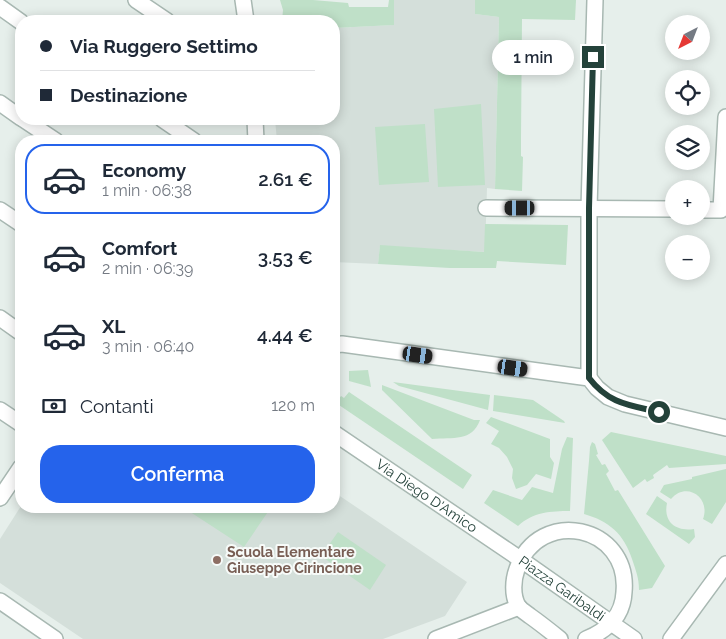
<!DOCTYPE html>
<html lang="it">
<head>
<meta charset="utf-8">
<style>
	:root { --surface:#fff; --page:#f2f2f3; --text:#1f2937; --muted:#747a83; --line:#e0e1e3; --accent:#2563eb }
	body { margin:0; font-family:Raleway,sans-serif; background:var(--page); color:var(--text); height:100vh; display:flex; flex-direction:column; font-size:19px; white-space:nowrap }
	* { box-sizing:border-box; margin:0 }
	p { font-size:16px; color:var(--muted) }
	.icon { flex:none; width:28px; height:28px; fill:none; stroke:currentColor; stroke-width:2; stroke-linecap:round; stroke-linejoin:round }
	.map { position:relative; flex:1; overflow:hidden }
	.details { position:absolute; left:15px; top:135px; width:325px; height:378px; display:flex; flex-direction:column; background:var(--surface); border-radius:20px; box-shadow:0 2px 12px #0003 }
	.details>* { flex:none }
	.hud { position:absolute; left:15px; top:15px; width:325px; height:110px; border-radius:20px; box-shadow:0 2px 12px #0003; display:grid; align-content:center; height:110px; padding:0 25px; background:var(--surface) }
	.needle { width:32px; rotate:222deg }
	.fabs { position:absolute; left:665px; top:15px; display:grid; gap:10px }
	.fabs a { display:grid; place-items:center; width:45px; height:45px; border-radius:50%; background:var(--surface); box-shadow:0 2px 12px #0003; font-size:25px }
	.end { position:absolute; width:22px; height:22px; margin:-11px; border:6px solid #24423a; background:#fff; box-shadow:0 0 0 2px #fff }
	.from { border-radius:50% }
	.bubble { position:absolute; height:35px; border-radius:18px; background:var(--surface); box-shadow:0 2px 12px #0003; font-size:16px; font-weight:600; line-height:35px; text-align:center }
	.car { position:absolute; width:15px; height:30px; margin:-15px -8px; border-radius:6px; box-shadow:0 0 4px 1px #0007; background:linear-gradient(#222 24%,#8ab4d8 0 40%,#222 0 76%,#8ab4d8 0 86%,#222 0) }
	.hud b { display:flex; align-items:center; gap:18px; height:48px; font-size:19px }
	.hud b+b { border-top:1px solid var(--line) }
	.hud i { width:12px; height:12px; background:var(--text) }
	ul { padding:9px 0 0; list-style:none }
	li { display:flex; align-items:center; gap:15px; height:70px; margin:0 10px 8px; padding:0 15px; border:2px solid transparent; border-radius:20px }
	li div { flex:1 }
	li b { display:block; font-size:19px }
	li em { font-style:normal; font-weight:600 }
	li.selected { border-color:var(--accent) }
	li>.icon { width:45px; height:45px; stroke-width:1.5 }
	.pay { display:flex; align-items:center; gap:12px; height:55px; padding:0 25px; font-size:19px }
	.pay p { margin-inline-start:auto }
	.action { display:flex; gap:10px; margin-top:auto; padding:10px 25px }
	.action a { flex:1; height:58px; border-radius:20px; background:var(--accent); color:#fff; font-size:20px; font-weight:600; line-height:58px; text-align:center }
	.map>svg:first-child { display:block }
	.built { fill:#d4dfda }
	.green { fill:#bfe0c8 }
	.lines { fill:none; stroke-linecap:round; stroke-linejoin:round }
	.street-casing { stroke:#a8b8b2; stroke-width:18 }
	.street { stroke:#fff; stroke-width:15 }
	.route { stroke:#24423a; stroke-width:6 }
	.education-dot { fill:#8d6e63; stroke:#f7fbf9; stroke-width:2 }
	.labels { text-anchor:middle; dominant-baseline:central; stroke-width:4; stroke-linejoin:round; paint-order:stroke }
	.street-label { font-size:14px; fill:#24423a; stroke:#f7fbf9 }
	.education-label { font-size:14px; font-weight:bold; fill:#785e54; stroke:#f7fbf9; text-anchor:start }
</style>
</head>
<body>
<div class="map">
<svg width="726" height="639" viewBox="0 0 726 639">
	<rect width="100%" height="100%" fill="#e6efeb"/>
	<g class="built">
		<path d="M394,0H475V14L499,17L495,189L487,188L485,252L380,246L378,264L334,262V141H277L275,119H334V28L393,25Z"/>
		<path d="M334,492L467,582L445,616L383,639H83L0,583V539L21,506H334Z"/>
	</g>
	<g class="green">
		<path d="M280,0H313L348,3L349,7H388L389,0H394V25L334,28V21H282L283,10Z"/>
		<path d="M475,0H576L575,20L522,19L521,138V156L523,157L522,191L495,189L499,17L475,14Z"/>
		<path d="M481,104L485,185L438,187L434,109Z"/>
		<path d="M425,124L429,182L379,185L375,127Z"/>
		<path d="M485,224L568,225L566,265L497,261L496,268H450L378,264L380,245L484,252Z"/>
		<path d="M368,370L371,387L349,381V371Z"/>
		<path d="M393,382L490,395L488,410L399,386Z"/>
		<path d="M382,385L474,420H480C472,442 453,437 432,439L382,390Z"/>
		<path d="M349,392L472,475L463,489L336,403L341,396L344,398Z"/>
		<path d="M494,395L533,400L564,421L565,423L493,411Z"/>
		<path d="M491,417L550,439V457L554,463L551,479L536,474L527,485L516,489L512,478L513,469L507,457L499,448L491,444L499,431L486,423Z"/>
		<path d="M611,432L726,456V464L669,468L667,465L653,475L654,478L647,482L645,479L633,488L602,440Z"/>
		<path d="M567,437L573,438L570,511C551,511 533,512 518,526L484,503L493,490L522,500L532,487L553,493L562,449Z"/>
		<path d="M592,442L595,444L598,454L596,455L602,465L605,464L609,471L606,474L615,491L618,490L665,566L652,588L639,590C639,578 636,571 632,559C624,534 609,521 584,514L589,461L590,447Z"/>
		<path d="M726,469V502L712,524L703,519C711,497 686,481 671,499L660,492L664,485L692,479V477Z"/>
		<path d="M657,496L667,503C663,522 676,532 694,529L695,537L689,544L646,514Z"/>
		<path d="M181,506H220L228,512L232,506H272L244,547Z"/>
		<path d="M338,532L386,565L370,590L321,556Z"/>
	</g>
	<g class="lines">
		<defs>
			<g id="street">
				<path d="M136,0L167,21"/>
				<path d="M243,0L246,21"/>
				<path d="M0,7L21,22"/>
				<path d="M0,103L21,118"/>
				<path d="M23,119L56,141"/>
				<path d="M162,119L194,141"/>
				<path d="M255,119L256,141"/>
				<path d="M486,208L674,209"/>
				<path d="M0,210L21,224"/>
				<path d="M701,210H721L726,117"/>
				<path d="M0,318L21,333"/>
				<path d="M334,345L342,344L589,378L597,388L608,397L625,404L726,428"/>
				<path d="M589,378V208L595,0"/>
				<path d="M0,410L21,424"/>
				<path id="s1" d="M334,433L520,559L634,639"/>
				<path d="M0,498L21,467"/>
				<path d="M0,601L55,639"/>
				<path d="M436,639L519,607"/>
				<path d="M560,639C550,631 540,623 530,616C526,613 521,610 518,606C512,595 513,580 517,569C539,506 630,525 624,592C623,616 608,630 586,639"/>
				<path d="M671,639L726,564"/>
			</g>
		</defs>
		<use href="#street" class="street-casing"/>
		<use href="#street" class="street"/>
	</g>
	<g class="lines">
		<path class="route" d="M593,57L589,208V378C609,404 629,405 659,412"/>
	</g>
	<circle class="education-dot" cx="217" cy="560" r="5"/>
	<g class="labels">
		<g class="street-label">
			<text stroke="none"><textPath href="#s1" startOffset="112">Via Diego D'Amico</textPath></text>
			<text stroke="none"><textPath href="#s1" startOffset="276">Piazza Garibaldi</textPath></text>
		</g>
		<g class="education-label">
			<text x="227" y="552">Scuola Elementare<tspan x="227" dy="16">Giuseppe Cirincione</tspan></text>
		</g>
	</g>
</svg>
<div class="fabs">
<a><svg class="needle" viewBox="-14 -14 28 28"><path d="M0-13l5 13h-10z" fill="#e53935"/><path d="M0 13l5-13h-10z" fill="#747a83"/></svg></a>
<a><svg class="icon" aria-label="locate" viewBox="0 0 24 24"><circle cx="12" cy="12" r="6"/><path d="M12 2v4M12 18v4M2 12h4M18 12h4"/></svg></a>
<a><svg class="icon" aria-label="layers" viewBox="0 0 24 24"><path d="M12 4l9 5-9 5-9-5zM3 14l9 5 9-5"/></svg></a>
<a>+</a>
<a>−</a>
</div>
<i class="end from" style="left:659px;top:412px"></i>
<i class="end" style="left:593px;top:57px"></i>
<div class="bubble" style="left:492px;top:40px;width:82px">1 min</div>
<i class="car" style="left:520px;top:208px;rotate:270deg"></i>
<i class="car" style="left:418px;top:355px;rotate:98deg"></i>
<i class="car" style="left:513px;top:368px;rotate:98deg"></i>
<div class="hud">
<b><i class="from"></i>Via Ruggero Settimo</b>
<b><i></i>Destinazione</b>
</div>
<section class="details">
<ul>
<li class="selected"><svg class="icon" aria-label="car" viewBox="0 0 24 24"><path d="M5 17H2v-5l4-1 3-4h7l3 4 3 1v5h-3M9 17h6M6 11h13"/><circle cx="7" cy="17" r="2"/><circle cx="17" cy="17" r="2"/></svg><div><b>Economy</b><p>1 min · 06:38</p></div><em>2.61 €</em></li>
<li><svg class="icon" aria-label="car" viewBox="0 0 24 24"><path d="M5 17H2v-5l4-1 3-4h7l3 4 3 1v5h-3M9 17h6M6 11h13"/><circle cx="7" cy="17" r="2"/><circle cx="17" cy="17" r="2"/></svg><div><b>Comfort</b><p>2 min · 06:39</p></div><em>3.53 €</em></li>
<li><svg class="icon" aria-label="car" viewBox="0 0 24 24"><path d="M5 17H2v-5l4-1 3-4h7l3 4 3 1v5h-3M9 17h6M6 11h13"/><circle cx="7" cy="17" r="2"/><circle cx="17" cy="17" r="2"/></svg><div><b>XL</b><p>3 min · 06:40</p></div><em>4.44 €</em></li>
</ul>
<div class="pay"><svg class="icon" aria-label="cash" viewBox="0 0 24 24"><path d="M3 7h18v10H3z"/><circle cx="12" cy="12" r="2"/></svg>Contanti<p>120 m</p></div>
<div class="action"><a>Conferma</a></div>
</section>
</div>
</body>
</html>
